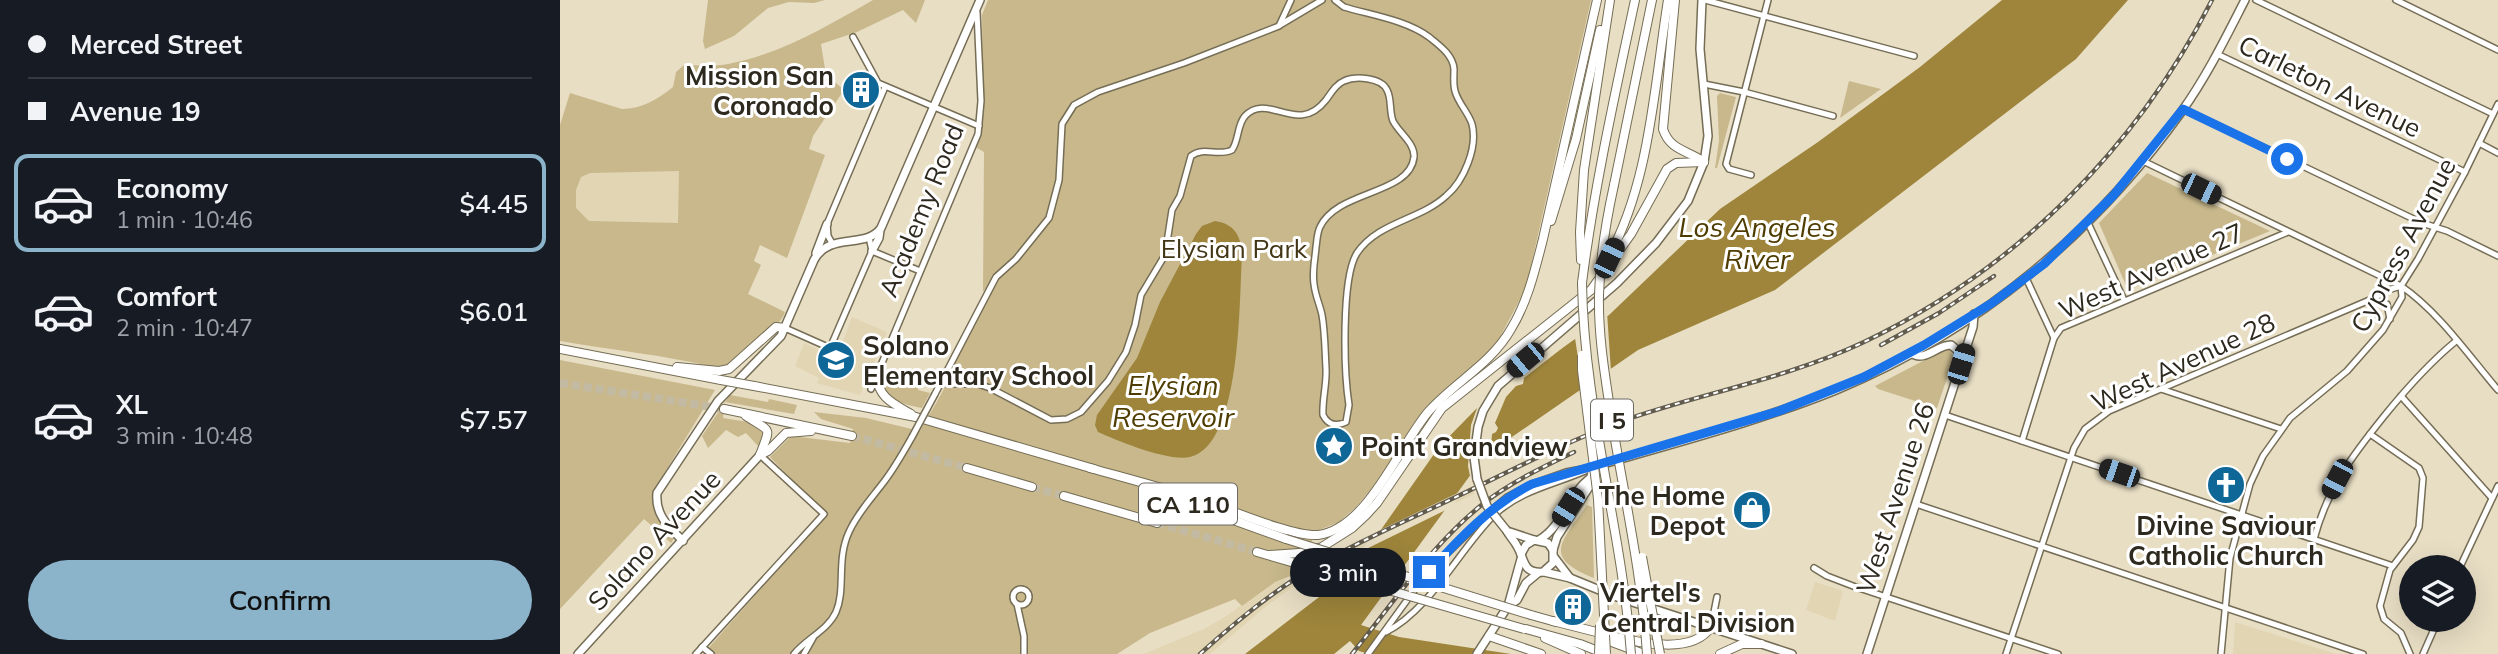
<!DOCTYPE html>
<html lang="en">
<head>
<meta charset="utf-8">
<style>
	:root { --surface:#171b24; --page:#20242c; --text:#f1f3f6; --muted:#9ea1a6; --line:#363941; --accent:#8bb4cb }
	body { margin:0; font-family:Mulish,sans-serif; background:var(--page); color:var(--text); height:100vh; display:flex; flex-direction:column; font-size:26px; white-space:nowrap }
	* { box-sizing:border-box; margin:0 }
	p { font-size:23px; color:var(--muted) }
	.icon { flex:none; width:38px; height:38px; fill:none; stroke:currentColor; stroke-width:2; stroke-linecap:round; stroke-linejoin:round }
	.map { position:relative; flex:1; overflow:hidden }
	.sheet { display:flex; flex-direction:column; background:var(--surface); width:560px }
	.sheet>* { flex:none }
	.hud { display:grid; align-content:center; height:154px; padding:0 28px; background:var(--surface) }
	.buttons { position:absolute; left:1839px; top:555px; display:grid; gap:14px }
	.buttons a { display:grid; place-items:center; width:77px; height:77px; border-radius:50%; background:var(--surface); box-shadow:0 7px 28px #0002; font-size:35px }
	.end { position:absolute; width:32px; height:32px; margin:-16px; border:9px solid #1a73e8; background:#fff; box-shadow:0 0 0 4px #fff }
	.from { border-radius:50% }
	.bubble { position:absolute; height:49px; border-radius:24px; background:var(--surface); box-shadow:0 7px 28px #0002; font-size:23px; font-weight:600; line-height:49px; text-align:center }
	.car { position:absolute; width:21px; height:42px; margin:-21px -10px; border-radius:9px; box-shadow:0 0 5px 2px #0007; background:linear-gradient(#222 24%,#8ab4d8 0 40%,#222 0 76%,#8ab4d8 0 86%,#222 0) }
	.hud b { display:flex; align-items:center; gap:24px; height:66px; font-size:26px }
	.hud b+b { border-top:2px solid var(--line) }
	.hud i { width:18px; height:18px; background:var(--text) }
	ul { padding:0; list-style:none }
	li { display:flex; align-items:center; gap:21px; height:98px; margin:0 14px 10px; padding:0 14px; border:4px solid transparent; border-radius:14px }
	li div { flex:1 }
	li b { display:block; font-size:26px }
	li em { font-style:normal; font-weight:600 }
	li.current { border-color:var(--accent) }
	li>.icon { width:63px; height:63px; stroke-width:1.5 }
	.primary-button { display:flex; gap:14px; margin-top:auto; padding:14px 28px }
	.primary-button a { flex:1; height:80px; border-radius:42px; background:var(--accent); color:#111; font-size:28px; font-weight:600; line-height:80px; text-align:center }
	main { display:flex; flex:1; min-height:0 }
	.map>svg:first-child { display:block }
	.built { fill:#e1d5b3 }
	.green { fill:#c8b88c; fill-rule:evenodd }
	.water { fill:#9e853b }
	.pier { fill:#e8dec4 }
	.lines { fill:none; stroke-linecap:round; stroke-linejoin:round }
	.highway-tunnel { stroke:#c3baa3; stroke-width:8; stroke-dasharray:8 4; stroke-linecap:butt }
	.minor-casing { stroke:#756d55; stroke-width:8 }
	.major-casing { stroke:#756d55; stroke-width:10 }
	.highway-casing { stroke:#756d55; stroke-width:10 }
	.minor { stroke:#fff; stroke-width:5 }
	.major { stroke:#fff; stroke-width:7 }
	.highway { stroke:#fff; stroke-width:8 }
	.rail-casing { stroke:#625c4e; stroke-width:4.5 }
	.rail { stroke:#fff; stroke-width:2; stroke-dasharray:5; stroke-linecap:butt }
	.minor-bridge-casing { stroke:#756d55; stroke-width:8; stroke-linecap:butt }
	.major-bridge-casing { stroke:#756d55; stroke-width:10; stroke-linecap:butt }
	.highway-bridge-casing { stroke:#756d55; stroke-width:10; stroke-linecap:butt }
	.minor-bridge { stroke:#fff; stroke-width:5 }
	.major-bridge { stroke:#fff; stroke-width:7 }
	.highway-bridge { stroke:#fff; stroke-width:8 }
	.route { stroke:#1a73e8; stroke-width:9 }
	.labels { text-anchor:middle; dominant-baseline:central; stroke-width:6; stroke-linejoin:round; paint-order:stroke }
	.shield { fill:#fff; stroke:#6c6962; stroke-width:2 }
	.shield-label { font-size:24px; font-weight:bold; fill:#2d291f }
	.poi-label { font-size:26px; font-weight:bold; fill:#2d291f; stroke:#fff; text-anchor:start }
	.street-label { font-size:26px; fill:#2d291f; stroke:#fff }
	.park-label { font-size:26px; fill:#423616; stroke:#fff }
	.water-label { font-size:28px; font-style:italic; fill:#4e3c00; stroke:#fff }
</style>
</head>
<body>
<main>
<section class="sheet">
<div class="hud">
<b><i class="from"></i>Merced Street</b>
<b><i></i>Avenue 19</b>
</div>
<ul>
<li class="current"><svg class="icon" aria-label="car" viewBox="0 0 24 24"><path d="M5 17H2v-5l4-1 3-4h7l3 4 3 1v5h-3M9 17h6M6 11h13"/><circle cx="7" cy="17" r="2"/><circle cx="17" cy="17" r="2"/></svg><div><b>Economy</b><p>1 min · 10:46</p></div><em>$4.45</em></li>
<li><svg class="icon" aria-label="car" viewBox="0 0 24 24"><path d="M5 17H2v-5l4-1 3-4h7l3 4 3 1v5h-3M9 17h6M6 11h13"/><circle cx="7" cy="17" r="2"/><circle cx="17" cy="17" r="2"/></svg><div><b>Comfort</b><p>2 min · 10:47</p></div><em>$6.01</em></li>
<li><svg class="icon" aria-label="car" viewBox="0 0 24 24"><path d="M5 17H2v-5l4-1 3-4h7l3 4 3 1v5h-3M9 17h6M6 11h13"/><circle cx="7" cy="17" r="2"/><circle cx="17" cy="17" r="2"/></svg><div><b>XL</b><p>3 min · 10:48</p></div><em>$7.57</em></li>
</ul>
<div class="primary-button"><a>Confirm</a></div>
</section>
<div class="map">
<svg width="1938" height="654" viewBox="0 0 1938 654">
	<rect width="100%" height="100%" fill="#e8dec4"/>
	<g class="built">
		<path d="M0,149L119,150V243H0Z"/>
		<path d="M292,317L327,332L300,395L257,383L259,378L235,366L244,343L263,352L276,351L281,347Z"/>
		<path d="M912,486L914,494L778,561L730,589L703,609L650,654H584L644,629L668,615L712,583L724,579L726,582L795,543Z"/>
		<path d="M1255,582L1283,591L1275,621L1246,610Z"/>
		<path d="M1675,622L1776,654H1673Z"/>
	</g>
	<g class="green">
		<path d="M148,0H265L254,3L229,2L208,8L174,36L145,49L143,41Z"/>
		<path d="M313,0H365L356,23L343,10L297,32L261,44L266,75L282,88V93L253,136L249,149L265,155L227,258L200,245L194,261L201,265L188,294L225,312C221,326 184,359 170,365C165,367 160,367 154,367C103,355 52,350 0,341V125L10,93L62,109C82,109 98,99 113,87L116,72L124,65C138,65 154,67 168,64C221,54 267,26 313,0ZM119,171L118,223L29,221L16,208V190L21,177L30,173Z"/>
		<path d="M428,0H1031L966,288L940,337L927,353L868,405L811,489L796,507L779,522L759,530L733,571L741,572L715,582L682,606L675,599L590,633L557,654H143L267,515L210,457L231,436L290,443L293,429L261,419L254,412L306,418L360,431C366,419 388,386 388,377L426,300V288L423,292L424,152L415,147L423,123L422,15Z"/>
		<path d="M1289,81L1321,89L1280,118Z"/>
		<path d="M1160,93L1176,97L1157,168H1155L1159,141L1157,96Z"/>
		<path d="M1587,173L1710,231L1568,290L1539,223Z"/>
		<path d="M1384,350H1390L1394,357L1377,408L1318,389L1315,386Z"/>
		<path d="M0,360L155,390L94,490L95,510L103,526L115,537L111,543L84,519L0,609Z"/>
		<path d="M320,372L358,388V390L370,393L362,408C341,404 318,398 320,372Z"/>
		<path d="M170,395L208,402L209,399L237,405L234,414L165,402L163,418L194,423L205,432L198,446L186,433L178,437L166,430L148,448L142,436Z"/>
		<path d="M1027,505L1032,507L1034,578C980,557 1003,541 1027,505Z"/>
	</g>
	<g class="water">
		<path d="M1442,0H1568L1516,59L1215,290L1078,350L936,448L917,466L801,625L839,637L951,654H809L799,651L790,641L774,654H685L776,584L806,551L879,447L916,409L1049,315L1160,209L1258,142L1360,67Z"/>
		<path d="M655,221C675,224 681,236 682,255C679,299 682,445 630,457C609,462 558,441 538,432L535,425L537,415L577,358L600,302L636,234L642,226Z"/>
	</g>
	<g class="pier">
		<path d="M1047,312L1051,372L1023,391L1015,338L964,378L963,384L956,386L946,397L935,423L938,428L936,432L932,434L930,459L911,481L908,466L911,425L919,403Z"/>
		<path d="M904,490L892,507L800,552L814,533Z"/>
	</g>
	<g class="lines">
		<g class="highway-tunnel">
			<path d="M0,383L164,409"/>
			<path d="M292,436L407,468"/>
			<path d="M472,487L504,496"/>
			<path d="M597,523L697,552"/>
		</g>
		<defs>
			<g id="minor">
				<path d="M1145,0L1354,56"/>
				<path d="M1696,0L1933,114"/>
				<path d="M1836,0L1938,50"/>
				<path d="M720,25L762,0"/>
				<path d="M293,37L318,83L419,126"/>
				<path d="M1657,54L1905,172"/>
				<path d="M1144,84L1184,92L1273,116"/>
				<path d="M1623,109L1862,223L1887,231L1938,256"/>
				<path d="M1919,143L1938,153"/>
				<path d="M1583,161L1841,286C1878,311 1909,356 1938,390"/>
				<path d="M1191,175L1169,169L1166,164L1208,0"/>
				<path d="M1528,223L1564,300"/>
				<path d="M272,243L268,236L267,224L325,87"/>
				<path d="M312,251L360,271"/>
				<path d="M1466,278L1494,338"/>
				<path d="M1812,299L1827,304L1830,319"/>
				<path d="M225,328L270,348L312,251L309,237"/>
				<path d="M381,381L387,384H418L430,388L491,420L507,419L521,412L548,381L566,352L575,325L581,295L605,255L612,210L620,196L631,156C644,146 658,157 672,150C679,140 677,125 685,116C708,91 737,137 766,100C771,93 776,84 784,81C795,76 821,77 827,90C832,99 829,111 833,121C839,133 855,143 854,157C850,195 777,190 760,227C757,233 757,241 756,247C755,260 752,272 754,284C755,295 760,305 762,315C765,332 765,351 766,368C767,384 762,400 763,415C768,425 776,427 786,422L789,405C784,373 781,278 797,253C818,222 860,220 886,196C904,181 918,147 912,124C908,112 898,103 895,91C893,84 894,77 894,69C893,55 879,45 869,37C846,20 811,15 784,7L775,0"/>
				<path d="M311,389L418,134L421,101L417,12"/>
				<path d="M1601,389L1721,429"/>
				<path d="M375,394L436,277L456,259L489,218L499,180L502,124L514,105L538,92L624,63L719,26L731,0"/>
				<path d="M1841,396L1932,498"/>
				<path d="M1385,415L1833,566"/>
				<path d="M1810,434L1859,468L1863,478L1859,527L1853,540L1830,570L1820,606L1824,619L1841,633L1850,654"/>
				<path d="M1462,441L1494,338L1501,328L1728,232"/>
				<path d="M1356,504L1803,654"/>
				<path d="M1754,539C1768,487 1792,456 1825,415C1847,388 1869,363 1896,341"/>
				<path d="M1900,567L1938,486"/>
				<path d="M1254,568L1267,576L1293,586L1498,654"/>
				<circle cx="461" cy="597" r="8"/>
				<path d="M457,604L464,636V654"/>
				<path d="M1151,627L1157,597"/>
				<path d="M826,632C870,610 899,550 934,515C961,490 993,485 1025,471"/>
				<path d="M142,647L151,654"/>
				<path d="M136,654L264,514L200,455"/>
				<path d="M234,654C246,639 268,630 276,612C286,589 276,560 289,532C297,514 310,500 323,483C334,469 343,453 352,437"/>
				<path d="M244,654L253,638"/>
				<path d="M808,654L858,585L880,560L934,508L947,497L972,484L1006,472L1033,467"/>
				<path d="M1446,654L1514,448L1525,429L1549,411L1812,299L1828,290L1841,286"/>
				<path d="M1661,654L1670,558L1690,484L1703,456L1730,418L1787,371L1823,330L1842,297L1841,286L1858,259L1905,172L1938,104"/>
				<path d="M1863,654L1878,620"/>
			</g>
			<g id="major">
				<path d="M312,251L319,238L320,230"/>
				<path d="M256,253L267,224"/>
				<path d="M1351,353C1365,363 1376,345 1391,345L1397,350L1401,364"/>
				<path d="M917,479L914,457L918,427L923,411L938,386L1057,283L1096,243L1128,201L1144,162L1148,136L1140,49L1142,0"/>
				<path d="M947,531C950,537 954,540 957,546C965,559 962,574 983,572L993,563V550L997,537L1029,487L1033,467C1114,443 1197,422 1276,390C1417,331 1533,235 1622,111C1647,76 1666,37 1685,0"/>
				<path d="M947,531L974,540"/>
				<path d="M979,540C1003,526 1008,495 1029,479"/>
				<path d="M123,541C108,526 95,515 97,493L158,401L221,336L254,260C270,231 305,250 321,228L420,0"/>
				<path d="M961,554L966,545L974,540L988,543L993,550"/>
				<path d="M994,557L1010,578"/>
				<path d="M984,572L1010,578L1054,596L1232,654"/>
				<path d="M948,606L961,559"/>
				<path d="M18,654L200,455"/>
				<path d="M917,654L948,606L957,600L966,583L978,573"/>
				<path d="M1307,654L1401,364L1413,327L1414,314"/>
			</g>
			<g id="highway">
				<path d="M1115,0L1103,129C1110,151 1128,150 1144,162"/>
				<path d="M1054,185L1092,0"/>
				<path d="M991,221L1016,139L1040,30"/>
				<path d="M1021,260L1020,232L1024,170L1050,0"/>
				<path d="M1044,265C1090,188 1094,87 1108,0"/>
				<path d="M1022,283C1034,188 1055,94 1075,0"/>
				<path d="M0,349L161,380"/>
				<path d="M117,367L159,371L169,369L216,327L225,328"/>
				<path d="M316,375C319,398 332,403 351,414"/>
				<path d="M194,386L356,417L534,469"/>
				<path d="M164,409L292,436"/>
				<path d="M186,416C212,433 211,425 200,455"/>
				<path d="M200,455L208,451L226,433L251,431"/>
				<path d="M407,468L472,487"/>
				<path d="M530,468C569,479 608,489 647,502C673,511 734,537 758,535C808,529 840,444 869,411C895,382 931,364 951,329C968,301 975,270 983,239L1037,0"/>
				<path d="M598,493L726,539"/>
				<path d="M504,496L597,523"/>
				<path d="M697,552L745,566"/>
				<path d="M710,555L739,553L762,547L792,528L806,515L817,503L882,408L1031,290L1071,234L1107,169L1116,163L1144,162"/>
				<path d="M971,615L996,622"/>
				<path d="M993,621C1013,626 1032,631 1052,636C1084,644 1133,654 1151,627"/>
				<path d="M966,629L1020,644L1043,653"/>
				<path d="M929,636L981,654"/>
				<path d="M985,638L1021,654"/>
				<path d="M1041,638L1084,654"/>
				<path d="M1160,654L1182,644H1201"/>
			</g>
		</defs>
		<use href="#minor" class="minor-casing"/>
		<use href="#major" class="major-casing"/>
		<use href="#highway" class="highway-casing"/>
		<use href="#minor" class="minor"/>
		<use href="#major" class="major"/>
		<use href="#highway" class="highway"/>
		<defs>
			<g id="rail">
				<path d="M1321,345L1379,313L1434,276"/>
				<path d="M640,654C672,625 705,597 743,574C792,544 846,521 898,496C952,470 1006,442 1062,421C1142,393 1226,379 1304,342C1455,270 1576,149 1652,0"/>
				<path d="M792,654C834,602 871,545 924,503C951,482 983,467 1014,452"/>
			</g>
		</defs>
		<use href="#rail" class="rail-casing"/>
		<use href="#rail" class="rail"/>
		<defs>
			<path id="minor-bridge" d="M352,437L375,394"/>
			<path id="major-bridge" d="M917,479L927,506L947,531"/>
			<g id="highway-bridge">
				<path d="M1054,185C1046,221 1040,258 1039,295C1038,338 1046,381 1052,422C1065,500 1082,576 1087,654"/>
				<path d="M1022,283C1024,409 1062,529 1071,654"/>
				<path d="M1022,355V370L1038,499L1046,654"/>
				<path d="M161,380L194,386"/>
				<path d="M726,539L971,615"/>
				<path d="M1082,557L1100,654"/>
				<path d="M745,566L964,629"/>
				<path d="M1039,654L1040,625"/>
			</g>
		</defs>
		<use href="#minor-bridge" class="minor-bridge-casing"/>
		<use href="#major-bridge" class="major-bridge-casing"/>
		<use href="#highway-bridge" class="highway-bridge-casing"/>
		<use href="#minor-bridge" class="minor-bridge"/>
		<use href="#major-bridge" class="major-bridge"/>
		<use href="#highway-bridge" class="highway-bridge"/>
	</g>
	<g class="lines">
		<path class="route" d="M869,572C899,539 932,504 972,484L1219,411L1304,377L1364,345L1432,303L1484,264L1553,196L1623,109L1727,159"/>
	</g>
	<defs>
		<symbol id="building-disc" viewBox="-11 -11 22 22"><circle r="9.5" fill="#0e6797" stroke="#fff"/><path d="M-4-6H4V6H1V3H-1V6H-4ZM-2.5-4.3h1.7v1.8h-1.7ZM.8-4.3h1.7v1.8H.8ZM-2.5-1h1.7V.8h-1.7ZM.8-1h1.7V.8H.8Z" fill="#fff"/></symbol>
		<symbol id="school-disc" viewBox="-11 -11 22 22"><circle r="9.5" fill="#0e6797" stroke="#fff"/><path d="M0-5L7-2L0 1L-7-2ZM-4 1L0 2.5L4 1V4Q0 6-4 4Z" fill="#fff"/></symbol>
		<symbol id="sight-disc" viewBox="-11 -11 22 22"><circle r="9.5" fill="#0e6797" stroke="#fff"/><path d="M0-6L1.8-2.2L6-1.7L2.9 1.2L3.7 5.4L0 3.3L-3.7 5.4L-2.9 1.2L-6-1.7L-1.8-2.2Z" fill="#fff"/></symbol>
		<symbol id="church-disc" viewBox="-11 -11 22 22"><circle r="9.5" fill="#0e6797" stroke="#fff"/><path d="M-1.2-6h2.4v3.5h3.3v2.4h-3.3V6h-2.4V-.1h-3.3v-2.4h3.3Z" fill="#fff"/></symbol>
		<symbol id="shop-disc" viewBox="-11 -11 22 22"><circle r="9.5" fill="#0e6797" stroke="#fff"/><path d="M-5-2.5h2.3a2.7 3.5 0 0 1 5.4 0H5L5.5 6h-11ZM-1.5-2.5h3a1.5 2.3 0 0 0-3 0Z" fill="#fff"/></symbol>
	</defs>
	<g fill-rule="evenodd">
		<use href="#building-disc" x="279" y="68" width="44" height="44"/>
		<use href="#school-disc" x="254" y="338" width="44" height="44"/>
		<use href="#sight-disc" x="752" y="424" width="44" height="44"/>
		<use href="#church-disc" x="1644" y="463" width="44" height="44"/>
		<use href="#shop-disc" x="1170" y="488" width="44" height="44"/>
		<use href="#building-disc" x="991" y="585" width="44" height="44"/>
	</g>
	<g class="labels">
		<g class="shield">
			<rect x="1031" y="399.5" width="42" height="41" rx="5"/>
			<rect x="579" y="483.5" width="98" height="41" rx="5"/>
		</g>
		<g class="shield-label">
			<text x="1052" y="420">I 5</text>
			<text x="628" y="504">CA 110</text>
		</g>
		<g class="poi-label">
			<text x="274" y="75" text-anchor="end">Mission San<tspan x="274" dy="30">Coronado</tspan></text>
			<text x="303" y="345">Solano<tspan x="303" dy="30">Elementary School</tspan></text>
			<text x="801" y="446">Point Grandview</text>
			<text x="1165" y="495" text-anchor="end">The Home<tspan x="1165" dy="30">Depot</tspan></text>
			<text x="1666" y="525" text-anchor="middle">Divine Saviour<tspan x="1666" dy="30">Catholic Church</tspan></text>
			<text x="1040" y="592">Viertel's<tspan x="1040" dy="30">Central Division</tspan></text>
		</g>
		<g class="street-label">
			<text transform="translate(1770 86) rotate(26)">Carleton Avenue</text>
			<text transform="translate(361 210) rotate(-68)">Academy Road</text>
			<text transform="translate(1843 245) rotate(-62)">Cypress Avenue</text>
			<text transform="translate(1591 271) rotate(-24)">West Avenue 27</text>
			<text transform="translate(1623 362) rotate(-25)">West Avenue 28</text>
			<text transform="translate(1335 498) rotate(-72)">West Avenue 26</text>
			<text transform="translate(94 540) rotate(-47)">Solano Avenue</text>
		</g>
		<g class="park-label">
			<text x="674" y="248">Elysian Park</text>
		</g>
		<g class="water-label">
			<text x="1197" y="226">Los Angeles<tspan x="1197" dy="32">River</tspan></text>
			<text x="613" y="384">Elysian<tspan x="613" dy="32">Reservoir</tspan></text>
		</g>
	</g>
</svg>
<div class="buttons">
<a><svg class="icon" aria-label="layers" viewBox="0 0 24 24"><path d="M12 4l9 5-9 5-9-5zM3 14l9 5 9-5"/></svg></a>
</div>
<i class="end from" style="left:1727px;top:159px"></i>
<i class="end" style="left:869px;top:572px"></i>
<div class="bubble" style="left:730px;top:548px;width:116px">3 min</div>
<i class="car" style="left:1641px;top:189px;rotate:116deg"></i>
<i class="car" style="left:1049px;top:258px;rotate:25deg"></i>
<i class="car" style="left:965px;top:360px;rotate:230deg"></i>
<i class="car" style="left:1401px;top:364px;rotate:17deg"></i>
<i class="car" style="left:1559px;top:473px;rotate:289deg"></i>
<i class="car" style="left:1777px;top:479px;rotate:208deg"></i>
<i class="car" style="left:1008px;top:507px;rotate:212deg"></i>
</div>
</main>
</body>
</html>
